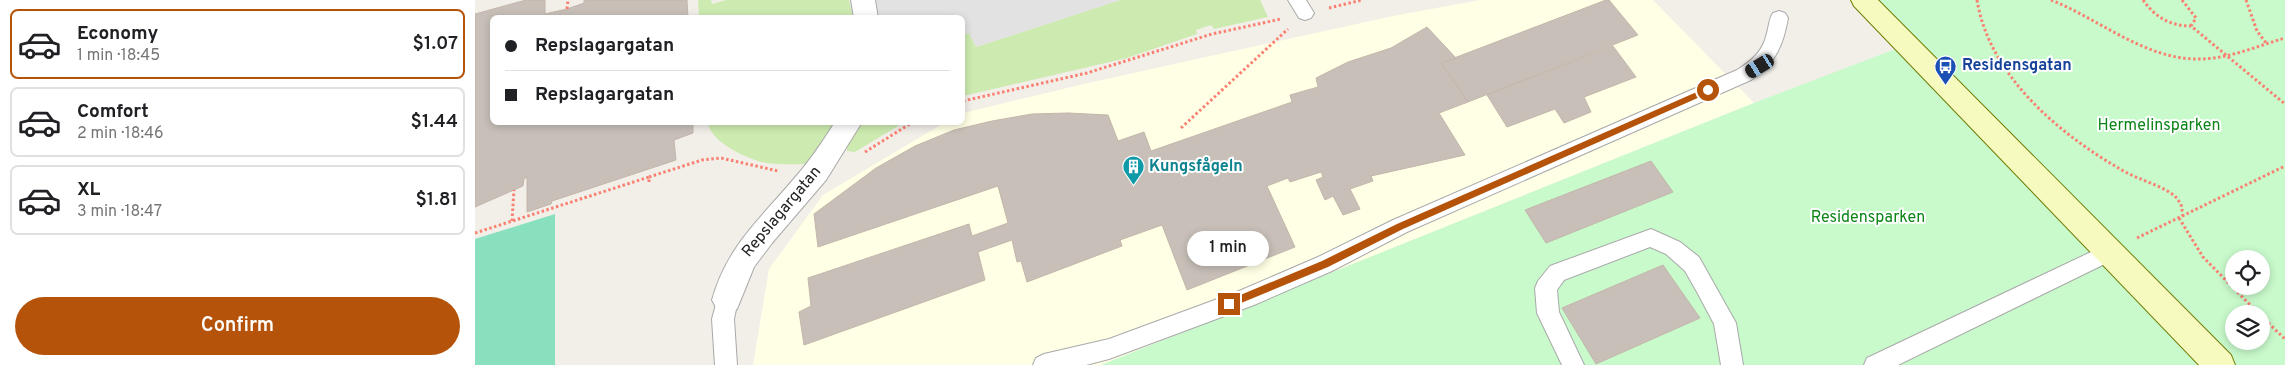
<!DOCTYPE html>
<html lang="en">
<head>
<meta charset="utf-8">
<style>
	:root { --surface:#fff; --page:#f6f6f6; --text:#202124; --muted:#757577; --line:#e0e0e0; --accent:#b45309 }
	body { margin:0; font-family:Overpass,sans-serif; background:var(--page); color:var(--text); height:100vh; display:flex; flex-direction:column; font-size:19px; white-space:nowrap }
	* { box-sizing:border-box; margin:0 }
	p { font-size:16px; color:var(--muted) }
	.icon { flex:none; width:28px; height:28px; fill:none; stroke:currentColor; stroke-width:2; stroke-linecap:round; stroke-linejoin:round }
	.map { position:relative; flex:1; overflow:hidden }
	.panel { display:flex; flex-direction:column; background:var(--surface); width:475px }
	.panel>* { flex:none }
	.hud { position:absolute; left:15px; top:15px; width:475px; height:110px; border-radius:8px; box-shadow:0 2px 8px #0003; display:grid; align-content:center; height:110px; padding:0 15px; background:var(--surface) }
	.controls { position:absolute; left:1750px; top:250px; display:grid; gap:10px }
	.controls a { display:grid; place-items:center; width:45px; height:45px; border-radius:50%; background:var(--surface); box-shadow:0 2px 8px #0003; font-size:25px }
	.end { position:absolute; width:22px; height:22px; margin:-11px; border:6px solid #b45309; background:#fff; box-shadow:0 0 0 2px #fff }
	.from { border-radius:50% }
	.bubble { position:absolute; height:35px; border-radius:18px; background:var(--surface); box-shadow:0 2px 8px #0003; font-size:16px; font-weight:600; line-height:35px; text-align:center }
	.car { position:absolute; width:15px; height:30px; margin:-15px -8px; border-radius:6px; box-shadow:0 0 4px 1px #0007; background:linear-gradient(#222 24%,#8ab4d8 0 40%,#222 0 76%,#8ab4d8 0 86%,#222 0) }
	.hud b { display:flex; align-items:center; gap:18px; height:48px; font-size:19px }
	.hud b+b { border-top:1px solid var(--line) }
	.hud i { width:12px; height:12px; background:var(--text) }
	ul { padding:9px 0 0; list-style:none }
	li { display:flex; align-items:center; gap:15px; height:70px; margin:0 10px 8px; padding:0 5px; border:2px solid var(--line); border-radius:8px }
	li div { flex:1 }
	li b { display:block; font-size:19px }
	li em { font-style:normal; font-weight:600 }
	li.active { border-color:var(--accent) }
	li>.icon { width:45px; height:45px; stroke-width:1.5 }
	.primary-button { display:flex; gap:10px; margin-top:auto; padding:10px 15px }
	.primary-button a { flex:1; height:58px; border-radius:30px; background:var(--accent); color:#fff; font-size:20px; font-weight:600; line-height:58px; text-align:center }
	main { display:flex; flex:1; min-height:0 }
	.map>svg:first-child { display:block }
	.education { fill:#ffffe5 }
	.grass { fill:#cdebb0 }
	.park { fill:#c8facc; fill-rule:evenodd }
	.pitch { fill:#88e0be }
	.parking { fill:#e2e2e2 }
	.building { fill:#c7bfb8; stroke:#c4b6ab }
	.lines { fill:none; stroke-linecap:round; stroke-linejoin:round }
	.lane-casing { stroke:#a9a9a9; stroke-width:2 }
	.street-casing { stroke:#a9a9a9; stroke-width:2 }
	.secondary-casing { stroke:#707d05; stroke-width:2 }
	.path { stroke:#fa8072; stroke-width:3; stroke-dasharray:2.5 2.5; stroke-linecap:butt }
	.lane { fill:#fff; fill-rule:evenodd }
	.street { fill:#fff; fill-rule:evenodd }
	.secondary { fill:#f7fabf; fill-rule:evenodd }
	.route { fill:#b45309 }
	.labels { text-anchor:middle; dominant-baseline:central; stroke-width:4; stroke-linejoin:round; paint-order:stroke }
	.transit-label { font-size:16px; font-weight:bold; fill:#164399; stroke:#fff; text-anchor:start }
	.park-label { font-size:16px; fill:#0c8416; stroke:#fff }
	.culture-label { font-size:16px; font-weight:bold; fill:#0d838f; stroke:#fff; text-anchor:start }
	.street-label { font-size:16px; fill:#222; stroke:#fff }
</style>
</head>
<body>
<main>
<section class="panel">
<ul>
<li class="active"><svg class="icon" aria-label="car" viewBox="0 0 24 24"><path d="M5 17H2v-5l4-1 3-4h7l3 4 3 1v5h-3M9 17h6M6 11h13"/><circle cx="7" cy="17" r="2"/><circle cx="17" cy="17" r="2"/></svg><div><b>Economy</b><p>1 min · 18:45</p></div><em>$1.07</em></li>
<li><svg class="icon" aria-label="car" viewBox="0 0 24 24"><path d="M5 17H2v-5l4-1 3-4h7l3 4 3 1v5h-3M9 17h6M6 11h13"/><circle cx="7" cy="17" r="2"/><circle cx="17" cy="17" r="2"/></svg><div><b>Comfort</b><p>2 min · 18:46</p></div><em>$1.44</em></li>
<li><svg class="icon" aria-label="car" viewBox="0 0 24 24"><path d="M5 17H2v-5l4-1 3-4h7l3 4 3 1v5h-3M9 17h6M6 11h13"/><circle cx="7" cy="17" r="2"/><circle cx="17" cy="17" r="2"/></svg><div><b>XL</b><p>3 min · 18:47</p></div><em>$1.81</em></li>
</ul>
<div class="primary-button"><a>Confirm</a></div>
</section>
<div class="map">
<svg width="1810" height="365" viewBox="0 0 1810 365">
	<rect width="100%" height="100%" fill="#f2efe9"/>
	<path class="education" d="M1005,0H1178L1279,103L626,365H278L294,269L348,195L469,123L488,122V113L613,83L918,16Z"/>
	<g class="grass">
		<path d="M223,0H236L237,4L251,0H374L378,17H224Z"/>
		<path d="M645,0H785L793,17L739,29L736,25L721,30L722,34L652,58L488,96V35L494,33L501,47Z"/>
		<path d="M233,123H362L334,164C320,164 306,165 291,163C274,160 235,142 233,123Z"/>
		<path d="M388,123H428L380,152L372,151V145Z"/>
	</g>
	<path class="park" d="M1389,0H1810V365H626L1279,103L1431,45ZM1759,259H1786V286H1759ZM1759,314H1786V341H1759Z"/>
	<path class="pitch" d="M80,214V365H0V239Z"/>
	<path class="parking" d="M399,0H645L501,47L494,33L488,35V18L402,17Z"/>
	<g class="building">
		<path d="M51,0H70V14L92,9L109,3V0H212L213,18H18V122H218V133L199,140L201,160L77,201L76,204L52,212V177L49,179L48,186L0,207V14Z"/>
		<path d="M1131,0H1134L1163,35L993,102L966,63Z"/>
		<path d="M952,27L981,58L966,63L993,102L964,113L990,155L896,176L898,181L875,189L885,209L868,215L858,196L850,200L841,180L848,177L846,172L815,182L813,178L792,186L820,247L712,290L687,225L645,240L647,246L552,282L546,261L542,262L537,240L503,252L510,280L329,345L324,312L336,306L333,278L494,224L497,236L533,223L523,186L343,247L339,214L401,168L440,146L479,130L517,121L557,114L593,113L633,115L643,141L669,132L676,151L817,102L815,95L843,87L841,78L873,62L916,48Z"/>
		<path d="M1138,46L1161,77L1109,97L1116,112L1089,123L1080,109L1032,127L1012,95Z"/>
		<path d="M1176,161L1198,192L1071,243L1050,210Z"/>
		<path d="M1188,265L1225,318L1121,364L1087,308Z"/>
	</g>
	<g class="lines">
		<defs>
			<g id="lane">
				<path d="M813,0H831L839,13L836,18L830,20L824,18Z"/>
				<path d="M1304,11L1310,13L1313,18C1308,46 1300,64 1276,80L932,232L857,271L779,305L634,359L611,365H558L561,358L569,354L634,339L764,291L843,257L918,220L1262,70C1278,60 1288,51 1292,33C1294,26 1294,19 1298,13Z"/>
				<path d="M1176,229L1205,242L1224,257L1261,323L1268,365H1246L1239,324L1222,292L1210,271L1191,254L1175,247L1089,280L1082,290L1084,312L1109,365H1087L1062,313L1060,288L1063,281L1075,266Z"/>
				<path d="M1635,243L1642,246L1645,252L1642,258L1423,365H1389L1392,358Z"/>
				<path d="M252,290L260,293L263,300L259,319L262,365H240L237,319L244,293Z"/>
			</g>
			<g id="street">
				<path d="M376,0H400L403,18H379Z"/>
				<path d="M360,122H387L351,180L297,243L279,267L262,309L252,313L242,309L237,300C252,247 283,221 317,181C333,163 347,143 360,122Z"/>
			</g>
			<path id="secondary" d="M1376,0H1403L1756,355L1760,365H1724L1379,6Z"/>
		</defs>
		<use href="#lane" class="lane-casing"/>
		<use href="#street" class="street-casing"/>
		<use href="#secondary" class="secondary-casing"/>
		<g class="path">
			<path d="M1502,0C1514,75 1583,133 1645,169C1663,180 1684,184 1700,196L1706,204L1708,216"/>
			<path d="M1576,0C1624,19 1671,60 1724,59C1754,59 1782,46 1810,38"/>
			<path d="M1668,0C1680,17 1695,26 1716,26L1810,104"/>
			<path d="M1707,0L1721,18L1716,26"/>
			<path d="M1771,0L1782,31L1791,43"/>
			<path d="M854,8L887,0"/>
			<path d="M92,9L93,0"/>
			<path d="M488,101L612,73L737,34L806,19"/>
			<path d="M706,128L813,29"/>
			<path d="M390,152L438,122"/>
			<path d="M174,182V177L227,160L246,158L303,171"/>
			<path d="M1704,218L1728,257L1784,314"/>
			<path d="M37,221L39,190"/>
			<path d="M0,233L174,177"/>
			<path d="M1662,238L1810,166"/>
			<path d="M1786,316L1810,339"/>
		</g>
		<use href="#lane" class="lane"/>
		<use href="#street" class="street"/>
		<use href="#secondary" class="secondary"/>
	</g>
	<path class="route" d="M1233,87L1237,90L1236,92L928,229L853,267L754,308L749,304L751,301L847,261L922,224Z"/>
	<defs>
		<symbol id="bus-pin" viewBox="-11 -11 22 30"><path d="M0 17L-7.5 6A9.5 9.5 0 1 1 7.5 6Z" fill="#1a4fb4" stroke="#fff"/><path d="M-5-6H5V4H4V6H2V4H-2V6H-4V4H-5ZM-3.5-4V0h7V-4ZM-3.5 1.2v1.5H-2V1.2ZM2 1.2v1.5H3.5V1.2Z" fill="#fff"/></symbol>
		<symbol id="building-pin" viewBox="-11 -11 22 30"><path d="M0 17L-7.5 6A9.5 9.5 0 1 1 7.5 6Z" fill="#0f9aa8" stroke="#fff"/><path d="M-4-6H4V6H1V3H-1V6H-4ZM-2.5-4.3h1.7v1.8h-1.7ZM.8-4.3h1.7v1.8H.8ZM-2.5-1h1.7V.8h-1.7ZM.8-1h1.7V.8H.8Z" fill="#fff"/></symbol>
	</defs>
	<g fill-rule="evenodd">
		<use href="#bus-pin" x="1458" y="54" width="25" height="34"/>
		<use href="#building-pin" x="646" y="154" width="25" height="34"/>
	</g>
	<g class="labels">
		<g class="transit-label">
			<text x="1487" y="66">Residensgatan</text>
		</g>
		<g class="park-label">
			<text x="1684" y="126">Hermelinsparken</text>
			<text x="1393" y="218">Residensparken</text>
		</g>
		<g class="culture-label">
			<text x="674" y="167">Kungsfågeln</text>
		</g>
		<g class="street-label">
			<text transform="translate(307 212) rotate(-50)">Repslagargatan</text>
		</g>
	</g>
</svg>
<div class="controls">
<a><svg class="icon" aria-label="locate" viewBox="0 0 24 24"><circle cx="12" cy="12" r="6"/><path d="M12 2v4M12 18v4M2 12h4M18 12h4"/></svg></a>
<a><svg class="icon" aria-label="layers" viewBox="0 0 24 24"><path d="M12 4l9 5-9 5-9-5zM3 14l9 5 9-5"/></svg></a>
</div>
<i class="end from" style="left:1233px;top:90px"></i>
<i class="end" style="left:754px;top:304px"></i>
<div class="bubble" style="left:712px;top:231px;width:82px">1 min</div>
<i class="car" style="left:1285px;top:66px;rotate:239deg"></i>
<div class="hud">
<b><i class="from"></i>Repslagargatan</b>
<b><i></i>Repslagargatan</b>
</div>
</div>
</main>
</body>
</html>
